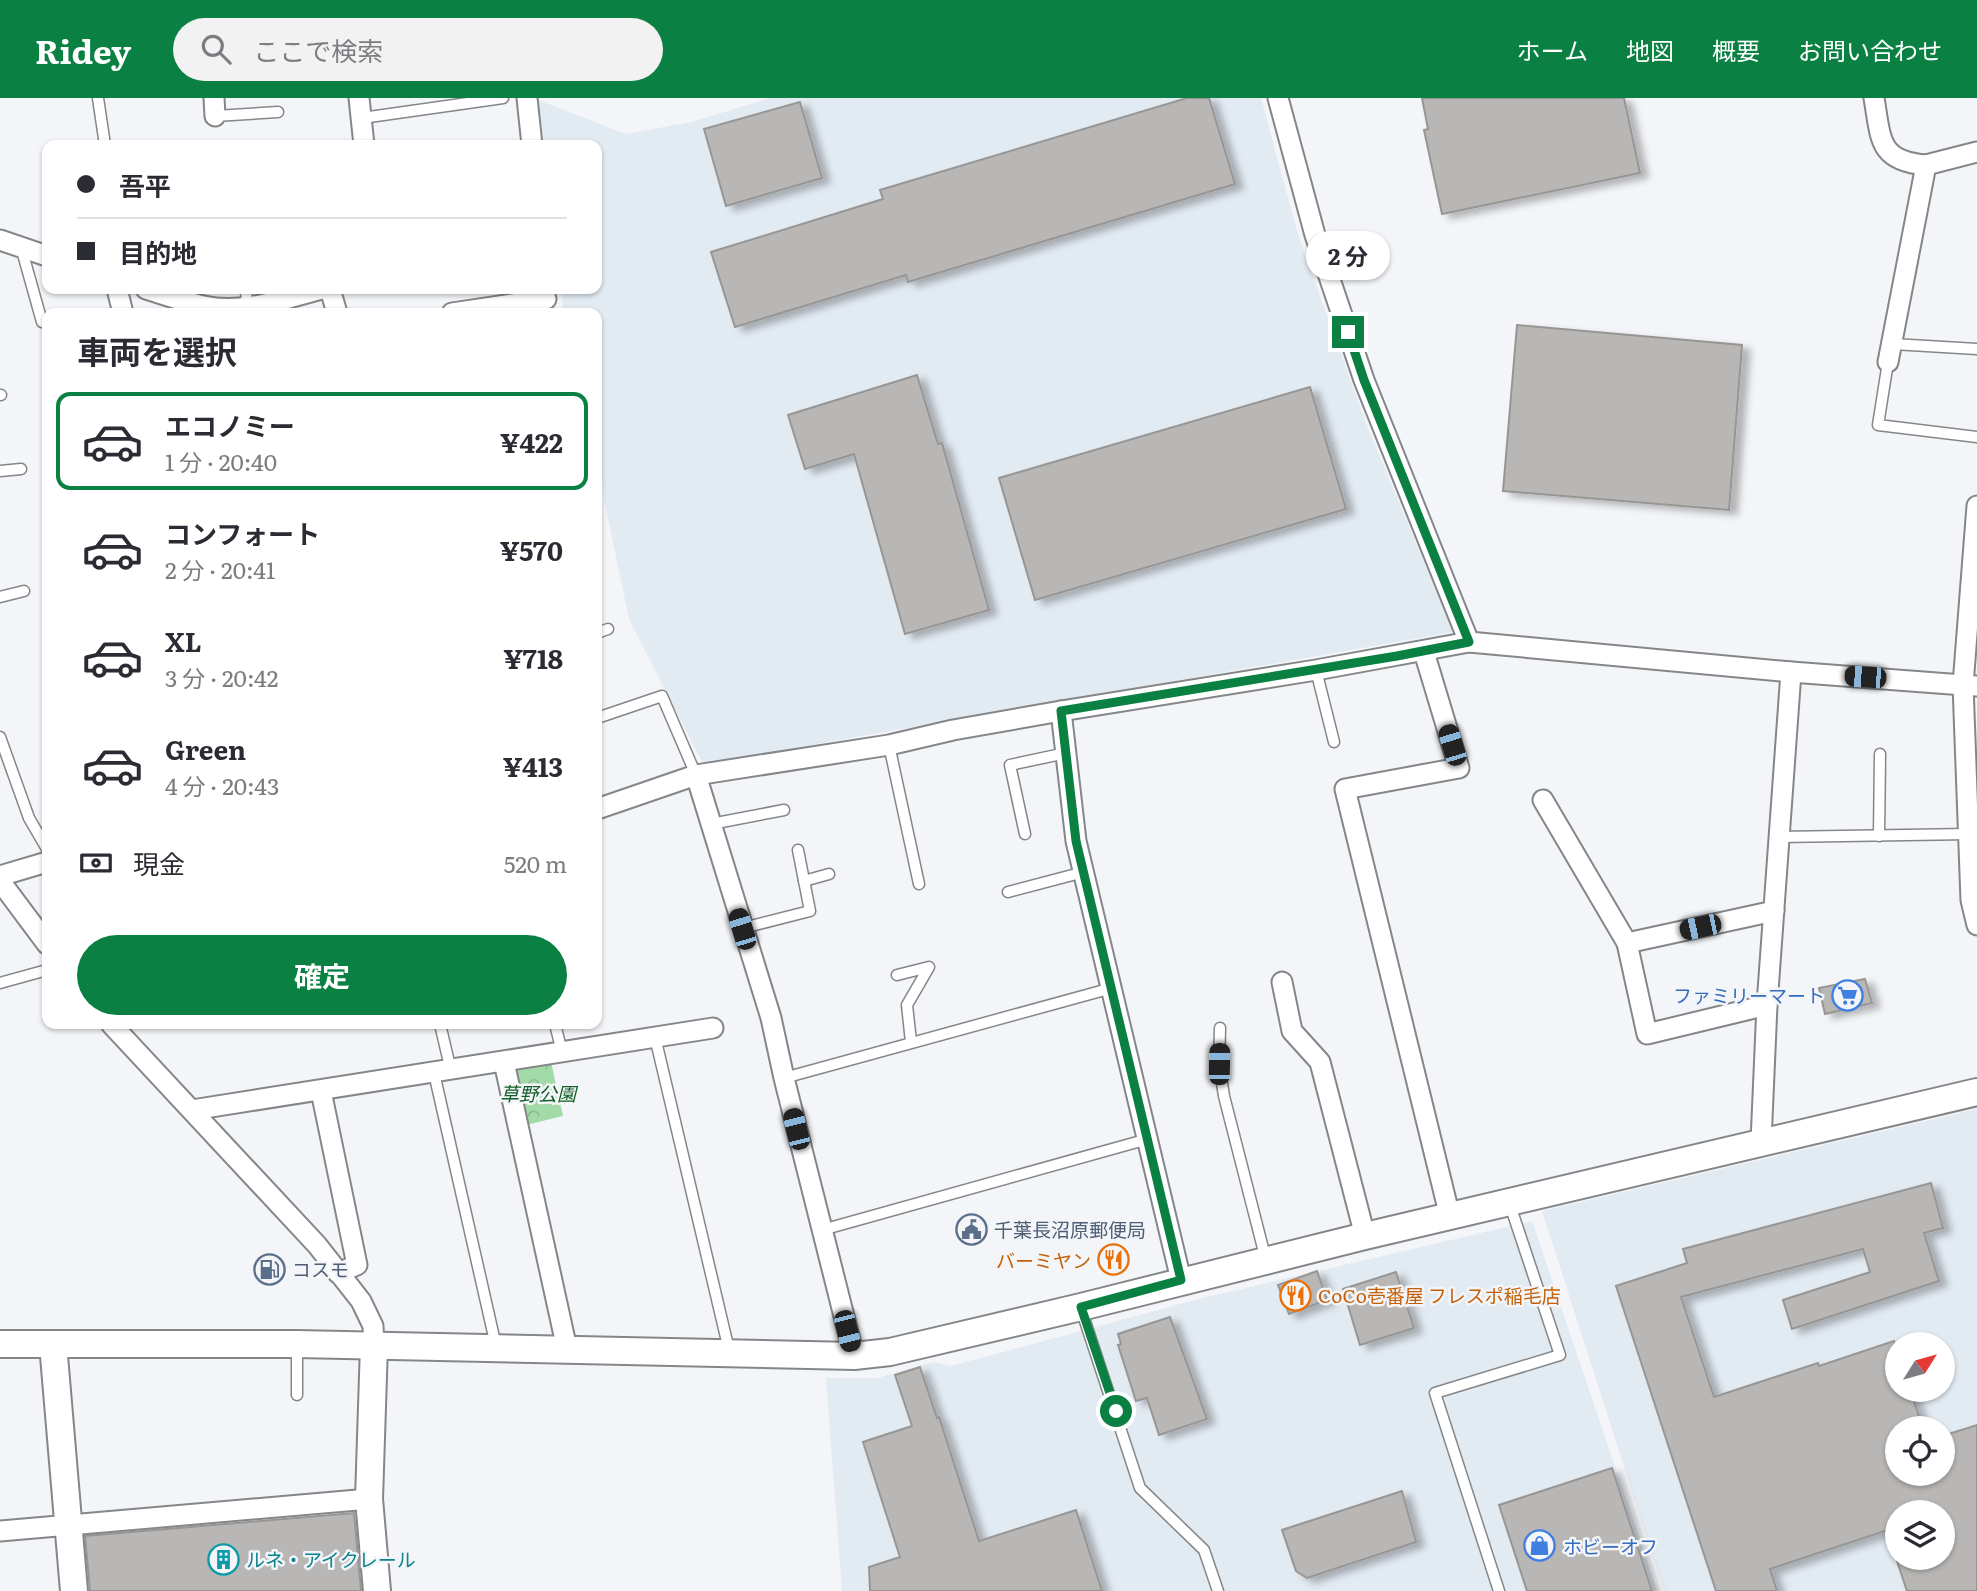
<!DOCTYPE html>
<html lang="ja">
<head>
<meta charset="utf-8">
<style>
	:root { --surface:#fff; --page:#f2f2f3; --text:#2b2b33; --muted:#7c7c81; --line:#e1e1e2; --accent:#0b8043 }
	body { margin:0; font-family:Literata,"Noto Sans JP",serif; background:var(--page); color:var(--text); height:100vh; display:flex; flex-direction:column; font-size:26px; white-space:nowrap }
	* { box-sizing:border-box; margin:0 }
	p { font-size:23px; color:var(--muted) }
	.icon { flex:none; width:38px; height:38px; fill:none; stroke:currentColor; stroke-width:2; stroke-linecap:round; stroke-linejoin:round }
	.map { position:relative; flex:1; overflow:hidden }
	.details { position:absolute; left:42px; top:210px; width:560px; height:721px; display:flex; flex-direction:column; background:var(--surface); border-radius:14px; box-shadow:0 2px 5px #0004 }
	.details>* { flex:none }
	.hud { position:absolute; left:42px; top:42px; width:560px; height:154px; border-radius:14px; box-shadow:0 2px 5px #0004; display:grid; align-content:center; height:154px; padding:0 35px; background:var(--surface) }
	.needle { width:46px; rotate:53deg }
	.tools { position:absolute; left:1885px; top:1234px; display:grid; gap:14px }
	.tools a { display:grid; place-items:center; width:70px; height:70px; border-radius:50%; background:var(--surface); box-shadow:0 2px 5px #0004; font-size:35px }
	.end { position:absolute; width:32px; height:32px; margin:-16px; border:9px solid #0b8043; background:#fff; box-shadow:0 0 0 4px #fff }
	.from { border-radius:50% }
	.bubble { position:absolute; height:49px; border-radius:24px; background:var(--surface); box-shadow:0 2px 5px #0004; font-size:23px; font-weight:700; line-height:49px; text-align:center }
	.car { position:absolute; width:21px; height:42px; margin:-21px -10px; border-radius:9px; box-shadow:0 0 5px 2px #0007; background:linear-gradient(#222 24%,#8ab4d8 0 40%,#222 0 76%,#8ab4d8 0 86%,#222 0) }
	.hud b { display:flex; align-items:center; gap:24px; height:66px; font-size:26px }
	.hud b+b { border-top:2px solid var(--line) }
	.hud i { width:18px; height:18px; background:var(--text) }
	ul { padding:0; list-style:none }
	li { display:flex; align-items:center; gap:21px; height:98px; margin:0 14px 10px; padding:0 21px; border:4px solid transparent; border-radius:14px }
	li div { flex:1 }
	li b { display:block; font-size:26px }
	li em { font-style:normal; font-weight:700 }
	li.on { border-color:var(--accent) }
	li>.icon { width:63px; height:63px; stroke-width:1.5 }
	h2 { padding:0 35px; font-size:32px; line-height:84px }
	.pay { display:flex; align-items:center; gap:18px; height:77px; padding:0 35px; font-size:26px }
	.pay p { margin-inline-start:auto }
	.action { display:flex; gap:14px; margin-top:auto; padding:14px 35px }
	.action a { flex:1; height:80px; border-radius:42px; background:var(--accent); color:#fff; font-size:28px; font-weight:700; line-height:80px; text-align:center }
	header { display:flex; align-items:center; gap:42px; box-sizing:border-box; height:98px; padding:0 35px; background:var(--accent); color:#fff }
	header strong { font-size:33px }
	nav { display:flex; gap:38px; margin-inline-start:auto; font-size:24px }
	.search { width:490px; height:63px; background:var(--page); display:flex; align-items:center; gap:18px; box-sizing:border-box; padding:0 24px; border-radius:38px; color:var(--muted); font-size:26px }
	.map>svg:first-child { display:block }
	.built { fill:#e2eaf2; fill-rule:evenodd }
	.park { fill:url(#park-crowns) }
	.building { fill:#b9b7b5; stroke:#989694; stroke-width:2; filter:url(#shadow) }
	.lines { fill:none; stroke-linecap:round; stroke-linejoin:round }
	.lane-casing { stroke:#848688; stroke-width:13 }
	.street-casing { stroke:#848688; stroke-width:23 }
	.secondary-casing { stroke:#848688; stroke-width:30 }
	.lane { stroke:#fff; stroke-width:10 }
	.street { stroke:#fff; stroke-width:19 }
	.secondary { stroke:#fff; stroke-width:26 }
	.route { stroke:#0b8043; stroke-width:9 }
	.labels { text-anchor:middle; dominant-baseline:central; stroke-width:5; stroke-linejoin:round; paint-order:stroke }
	.shop-label { font-size:19px; fill:#366cbe; stroke:#f3f5f8; text-anchor:end }
	.park-label { font-size:19px; font-style:italic; fill:#135d26; stroke:#f3f5f8 }
	.service-label { font-size:19px; fill:#4e5e75; stroke:#f3f5f8; text-anchor:start }
	.food-label { font-size:19px; fill:#c56008; stroke:#f3f5f8; text-anchor:end }
	.culture-label { font-size:19px; fill:#0d838f; stroke:#f3f5f8; text-anchor:start }
</style>
</head>
<body>
<header>
<strong>Ridey</strong>
<div class="search"><svg class="icon" aria-label="search" viewBox="0 0 24 24"><circle cx="10" cy="10" r="6"/><path d="M15 15l6 6"/></svg>ここで検索</div>
<nav><a>ホーム</a><a>地図</a><a>概要</a><a>お問い合わせ</a></nav>
</header>
<div class="map">
<svg width="1977" height="1493" viewBox="0 0 1977 1493">
	<defs>
		<pattern id="park-crowns" width="20" height="18" patternUnits="userSpaceOnUse" patternTransform="scale(1.75)"><rect width="20" height="18" fill="#a2daa8"/><path d="M2 6a3 3 0 1 1 6 0M12 15a3 3 0 1 1 6 0" fill="none" stroke="#8cbc91"/></pattern>
		<filter id="shadow"><feDropShadow dx="8" dy="4.5" stdDeviation="3.5" flood-color="#0004"/></filter>
	</defs>
	<rect width="100%" height="100%" fill="#f3f5f8"/>
	<g class="built">
		<path d="M770,0H1261L1298,137L1366,325L1453,534L703,666L629,521L604,401L597,331V215H564L561,191H597V47H544L538,2L626,36L692,24Z"/>
		<path d="M1977,1011V1493H1664L1542,1113ZM1897,1246H1942V1292H1897ZM1897,1330H1942V1376H1897ZM1897,1414H1942V1460H1897Z"/>
		<path d="M1532,1123L1657,1493H842L826,1280H878L933,1264L951,1268L1199,1201Z"/>
	</g>
	<path class="park" d="M551,964L563,1018L526,1027L513,972Z"/>
	<g class="building">
		<path d="M1187,0H1209L1235,86L908,184L906,177L735,229L711,154L883,101L880,92Z"/>
		<path d="M1422,0H1624L1640,75L1442,116L1424,32L1428,31Z"/>
		<path d="M800,4L822,80L726,108L704,31Z"/>
		<path d="M1517,227L1742,247L1729,412L1503,393Z"/>
		<path d="M917,277L938,346L942,345L989,512L905,536L854,356L805,371L788,317Z"/>
		<path d="M1310,289L1346,411L1035,502L999,380Z"/>
		<path d="M1865,881L1872,905L1825,916L1819,890Z"/>
		<path d="M1931,1085L1943,1130L1924,1135L1939,1183L1792,1231L1783,1202L1870,1174L1863,1151L1681,1199L1714,1299L1818,1265L1819,1268L1894,1243L1897,1252V1292H1910L1923,1330H1897V1376H1942V1338L1977,1327V1493H1907L1896,1460H1942V1414H1897V1429L1770,1471L1777,1493H1716L1616,1188L1687,1165L1683,1151Z"/>
		<path d="M1317,1173L1327,1202L1289,1216L1278,1187Z"/>
		<path d="M1396,1174L1414,1230L1360,1247L1343,1191Z"/>
		<path d="M1170,1219L1207,1321L1159,1337L1147,1300L1136,1303L1118,1247L1121,1246L1118,1236Z"/>
		<path d="M920,1269L937,1320L939,1319L979,1443L1076,1412L1102,1493H870L869,1469L900,1459L863,1344L912,1328L895,1277Z"/>
		<path d="M1612,1370L1652,1493H1527L1499,1407Z"/>
		<path d="M1402,1393L1416,1444L1307,1480L1296,1473L1282,1432Z"/>
		<path d="M354,1415L361,1493H90L85,1438Z"/>
	</g>
	<g class="lines">
		<defs>
			<g id="lane">
				<path d="M98,0L105,47"/>
				<path d="M215,18L278,14"/>
				<path d="M362,20L503,0"/>
				<path d="M21,149L42,224"/>
				<path d="M246,191L247,209"/>
				<path d="M1893,246L1977,251"/>
				<path d="M1888,264L1878,327L1977,339"/>
				<path d="M0,297H1"/>
				<path d="M0,373L21,371"/>
				<path d="M0,499L24,493"/>
				<path d="M597,535L608,531"/>
				<path d="M1316,572L1334,644"/>
				<path d="M597,620L662,598L696,677"/>
				<path d="M0,639L29,720L47,751"/>
				<path d="M889,647L919,786"/>
				<path d="M711,726L784,712"/>
				<path d="M1025,736L1010,667L1066,655"/>
				<path d="M1879,738L1880,656"/>
				<path d="M1779,739L1969,736"/>
				<path d="M804,783L829,776"/>
				<path d="M1008,794L1084,774"/>
				<path d="M743,830L810,813L798,752"/>
				<path d="M897,877L929,869L907,907L911,944"/>
				<path d="M0,885L47,872"/>
				<path d="M440,926L451,973"/>
				<path d="M555,926L562,954"/>
				<path d="M1220,930L1219,966L1224,998L1266,1162"/>
				<path d="M655,939L729,1252"/>
				<path d="M434,975L496,1248"/>
				<path d="M784,980L1112,890"/>
				<path d="M822,1132L1148,1041"/>
				<path d="M1081,1211L1140,1390L1204,1452L1218,1493"/>
				<path d="M297,1246V1297"/>
				<path d="M1499,1493L1435,1295L1560,1257L1510,1107"/>
			</g>
			<g id="street">
				<path d="M214,0L215,18"/>
				<path d="M359,0L364,47"/>
				<path d="M527,0L532,47"/>
				<path d="M1278,0L1315,137L1364,282L1469,544"/>
				<path d="M1874,0C1881,41 1878,63 1926,67"/>
				<path d="M0,142L47,158"/>
				<path d="M117,191L123,215"/>
				<path d="M146,191C165,197 185,204 204,208C243,217 285,200 322,191"/>
				<path d="M330,191L337,215"/>
				<path d="M452,215L546,201"/>
				<path d="M1888,264L1926,67L1977,54"/>
				<path d="M1977,408L1963,587L1971,802L1977,827"/>
				<path d="M1424,554L1459,670L1345,691L1450,1119"/>
				<path d="M1061,613L1076,743L1181,1182"/>
				<path d="M696,677L771,920L784,980L854,1258"/>
				<path d="M1543,702L1627,845L1647,936L1767,907"/>
				<path d="M597,711L696,677L889,647L953,632L1061,613L1316,572L1469,544L1791,574L1977,588"/>
				<path d="M0,778L47,764"/>
				<path d="M0,783L47,846"/>
				<path d="M1627,845L1774,813"/>
				<path d="M1282,884L1292,933L1320,964L1365,1138"/>
				<path d="M111,926L317,1147L361,1203L373,1228L374,1247"/>
				<path d="M504,964L567,1251"/>
				<path d="M321,993L357,1167L338,1175"/>
				<path d="M192,1012L713,930"/>
				<path d="M1761,1044L1767,907L1791,574"/>
				<path d="M0,1433L369,1401"/>
			</g>
			<g id="secondary">
				<path d="M0,1246H297L854,1258L890,1254L1081,1209L1365,1138L1977,994"/>
				<path d="M53,1246L74,1493"/>
				<path d="M374,1247L369,1401L377,1493"/>
			</g>
		</defs>
		<use href="#lane" class="lane-casing"/>
		<use href="#street" class="street-casing"/>
		<use href="#secondary" class="secondary-casing"/>
		<use href="#lane" class="lane"/>
		<use href="#street" class="street"/>
		<use href="#secondary" class="secondary"/>
	</g>
	<g class="lines">
		<path class="route" d="M1116,1313L1081,1209L1181,1182L1076,743L1061,613L1397,558L1469,544L1364,282L1348,234"/>
	</g>
	<defs>
		<symbol id="supermarket-ring" viewBox="-11 -11 22 22"><circle r="9.5" fill="#f3f5f8" stroke="#3f7fe0" stroke-width="1.5"/><path d="M-6-5.5h2.5l.6 2H6L4.5 2H-2.5L-4.4-4H-6ZM-1.5 3.2a1.3 1.3 0 1 0 .1 0ZM3 3.2a1.3 1.3 0 1 0 .1 0Z" fill="#3f7fe0"/></symbol>
		<symbol id="civic-ring" viewBox="-11 -11 22 22"><circle r="9.5" fill="#f3f5f8" stroke="#5c6f8a" stroke-width="1.5"/><path d="M-.6-6.5H3V-4.5H.6V-3L4-1V1h2V6H-6V1h2V-1L-.6-3ZM-1.2 2.5V6h2.4V2.5Z" fill="#5c6f8a"/></symbol>
		<symbol id="restaurant-ring" viewBox="-11 -11 22 22"><circle r="9.5" fill="#f3f5f8" stroke="#e8710a" stroke-width="1.5"/><path d="M-5-6h1v4h1v-4h1v4h1v-4h1v5L-1.5 .5V6h-2V.5L-5-1ZM5-6V6H3V1.5H1.5Q1.5-4 5-6Z" fill="#e8710a"/></symbol>
		<symbol id="fuel-ring" viewBox="-11 -11 22 22"><circle r="9.5" fill="#f3f5f8" stroke="#5c6f8a" stroke-width="1.5"/><path d="M-5.5-6h7V0h2V4h1.3V-2.5L3-4.5l.8-.8L6-3V5H2.5V1h-1V6h-7ZM-4.2-4.7v3.2H.2V-4.7Z" fill="#5c6f8a"/></symbol>
		<symbol id="shop-ring" viewBox="-11 -11 22 22"><circle r="9.5" fill="#f3f5f8" stroke="#3f7fe0" stroke-width="1.5"/><path d="M-5-2.5h2.3a2.7 3.5 0 0 1 5.4 0H5L5.5 6h-11ZM-1.5-2.5h3a1.5 2.3 0 0 0-3 0Z" fill="#3f7fe0"/></symbol>
		<symbol id="building-ring" viewBox="-11 -11 22 22"><circle r="9.5" fill="#f3f5f8" stroke="#0f9aa8" stroke-width="1.5"/><path d="M-4-6H4V6H1V3H-1V6H-4ZM-2.5-4.3h1.7v1.8h-1.7ZM.8-4.3h1.7v1.8H.8ZM-2.5-1h1.7V.8h-1.7ZM.8-1h1.7V.8H.8Z" fill="#0f9aa8"/></symbol>
	</defs>
	<g fill-rule="evenodd">
		<use href="#supermarket-ring" x="1830" y="880" width="35" height="35"/>
		<use href="#civic-ring" x="954" y="1114" width="35" height="35"/>
		<use href="#restaurant-ring" x="1096" y="1144" width="35" height="35"/>
		<use href="#fuel-ring" x="252" y="1154" width="35" height="35"/>
		<use href="#restaurant-ring" x="1278" y="1180" width="35" height="35"/>
		<use href="#shop-ring" x="1522" y="1430" width="35" height="35"/>
		<use href="#building-ring" x="206" y="1444" width="35" height="35"/>
	</g>
	<g class="labels">
		<g class="shop-label">
			<text x="1825" y="897">ファミリーマート</text>
			<text x="1563" y="1448" text-anchor="start">ホビーオフ</text>
		</g>
		<g class="park-label">
			<text x="538" y="995">草野公園</text>
		</g>
		<g class="service-label">
			<text x="994" y="1131">千葉長沼原郵便局</text>
			<text x="292" y="1171">コスモ</text>
		</g>
		<g class="food-label">
			<text x="1091" y="1162">バーミヤン</text>
			<text x="1318" y="1197" text-anchor="start">CoCo壱番屋 フレスポ稲毛店</text>
		</g>
		<g class="culture-label">
			<text x="246" y="1461">ルネ・アイクレール</text>
		</g>
	</g>
</svg>
<div class="tools">
<a><svg class="needle" viewBox="-14 -14 28 28"><path d="M0-13l5 13h-10z" fill="#e53935"/><path d="M0 13l5-13h-10z" fill="#7c7c81"/></svg></a>
<a><svg class="icon" aria-label="locate" viewBox="0 0 24 24"><circle cx="12" cy="12" r="6"/><path d="M12 2v4M12 18v4M2 12h4M18 12h4"/></svg></a>
<a><svg class="icon" aria-label="layers" viewBox="0 0 24 24"><path d="M12 4l9 5-9 5-9-5zM3 14l9 5 9-5"/></svg></a>
</div>
<i class="end from" style="left:1116px;top:1313px"></i>
<i class="end" style="left:1348px;top:234px"></i>
<div class="bubble" style="left:1306px;top:133px;width:84px">2 分</div>
<i class="car" style="left:1865px;top:579px;rotate:274deg"></i>
<i class="car" style="left:1452px;top:647px;rotate:343deg"></i>
<i class="car" style="left:1700px;top:829px;rotate:258deg"></i>
<i class="car" style="left:742px;top:831px;rotate:343deg"></i>
<i class="car" style="left:1219px;top:966px;rotate:1deg"></i>
<i class="car" style="left:796px;top:1031px;rotate:346deg"></i>
<i class="car" style="left:847px;top:1233px;rotate:166deg"></i>
<div class="hud">
<b><i class="from"></i>吾平</b>
<b><i></i>目的地</b>
</div>
<section class="details">
<h2>車両を選択</h2>
<ul>
<li class="on"><svg class="icon" aria-label="car" viewBox="0 0 24 24"><path d="M5 17H2v-5l4-1 3-4h7l3 4 3 1v5h-3M9 17h6M6 11h13"/><circle cx="7" cy="17" r="2"/><circle cx="17" cy="17" r="2"/></svg><div><b>エコノミー</b><p>1 分 · 20:40</p></div><em>¥422</em></li>
<li><svg class="icon" aria-label="car" viewBox="0 0 24 24"><path d="M5 17H2v-5l4-1 3-4h7l3 4 3 1v5h-3M9 17h6M6 11h13"/><circle cx="7" cy="17" r="2"/><circle cx="17" cy="17" r="2"/></svg><div><b>コンフォート</b><p>2 分 · 20:41</p></div><em>¥570</em></li>
<li><svg class="icon" aria-label="car" viewBox="0 0 24 24"><path d="M5 17H2v-5l4-1 3-4h7l3 4 3 1v5h-3M9 17h6M6 11h13"/><circle cx="7" cy="17" r="2"/><circle cx="17" cy="17" r="2"/></svg><div><b>XL</b><p>3 分 · 20:42</p></div><em>¥718</em></li>
<li><svg class="icon" aria-label="car" viewBox="0 0 24 24"><path d="M5 17H2v-5l4-1 3-4h7l3 4 3 1v5h-3M9 17h6M6 11h13"/><circle cx="7" cy="17" r="2"/><circle cx="17" cy="17" r="2"/></svg><div><b>Green</b><p>4 分 · 20:43</p></div><em>¥413</em></li>
</ul>
<div class="pay"><svg class="icon" aria-label="cash" viewBox="0 0 24 24"><path d="M3 7h18v10H3z"/><circle cx="12" cy="12" r="2"/></svg>現金<p>520 m</p></div>
<div class="action"><a>確定</a></div>
</section>
</div>
</body>
</html>
